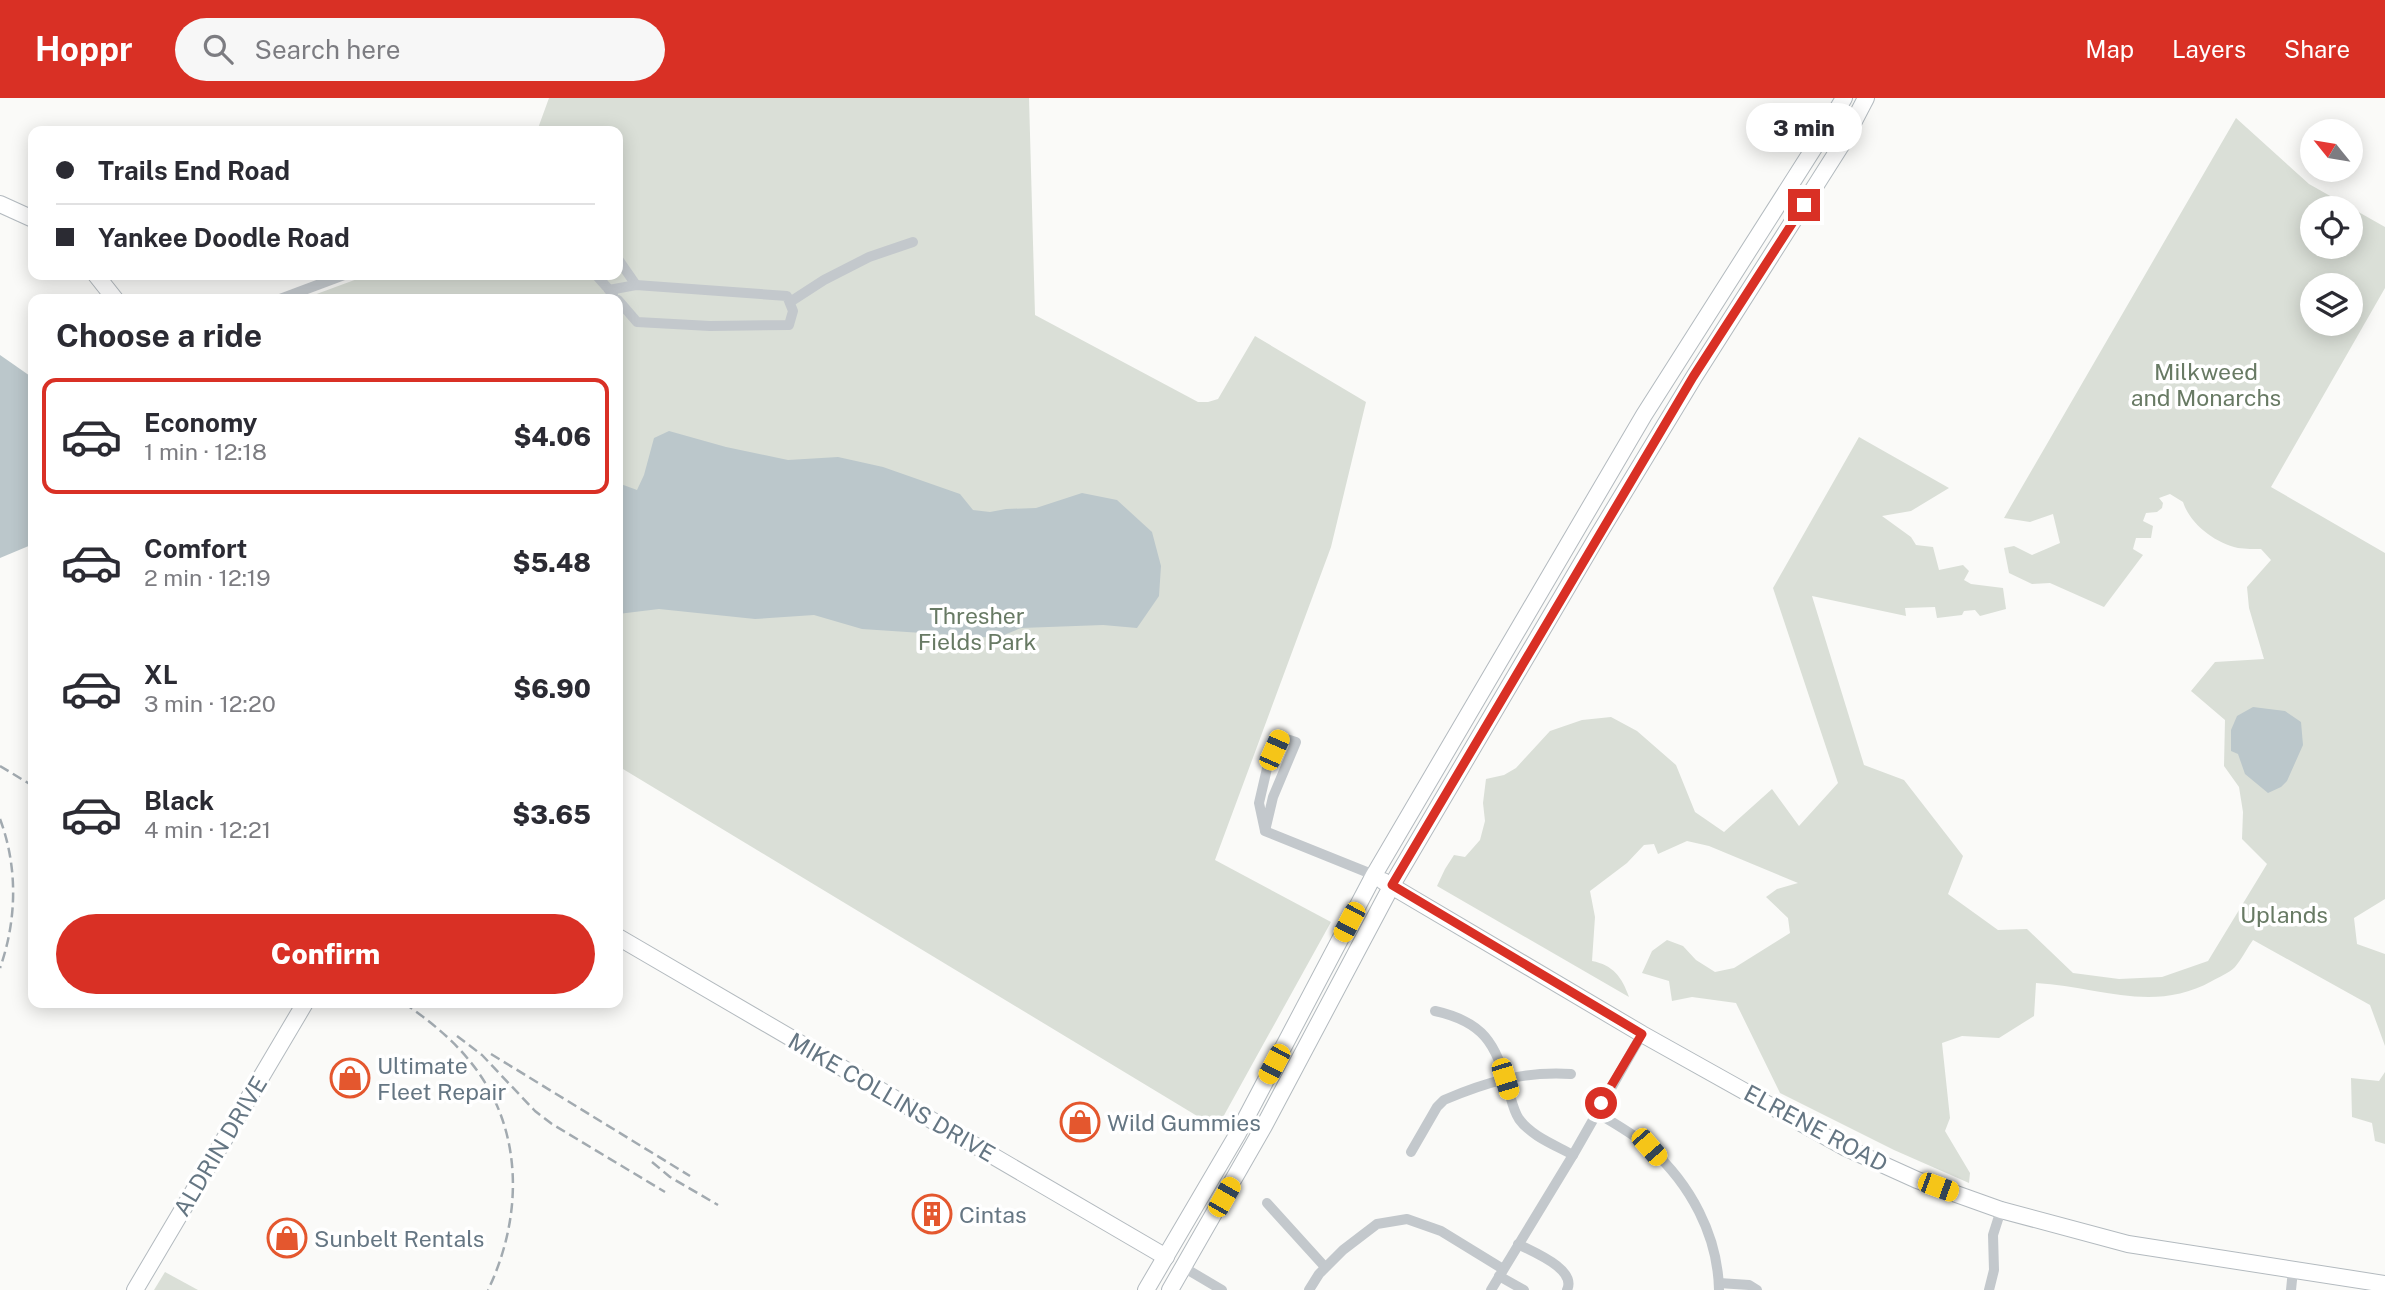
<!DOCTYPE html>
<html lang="en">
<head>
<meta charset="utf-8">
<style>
	:root { --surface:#fff; --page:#f7f7f7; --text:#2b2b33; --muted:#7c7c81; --line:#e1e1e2; --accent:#d93025 }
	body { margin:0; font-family:"Public Sans",sans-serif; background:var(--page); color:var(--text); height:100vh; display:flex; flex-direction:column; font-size:26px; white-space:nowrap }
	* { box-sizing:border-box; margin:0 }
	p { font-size:23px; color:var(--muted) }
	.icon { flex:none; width:38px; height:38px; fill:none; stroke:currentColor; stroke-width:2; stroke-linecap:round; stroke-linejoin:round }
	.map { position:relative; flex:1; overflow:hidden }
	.side { position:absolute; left:28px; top:196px; width:595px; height:714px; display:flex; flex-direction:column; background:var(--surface); border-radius:14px; box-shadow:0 4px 18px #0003 }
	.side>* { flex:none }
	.banner { position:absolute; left:28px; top:28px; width:595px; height:154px; border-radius:14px; box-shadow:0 4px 18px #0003; display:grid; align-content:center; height:154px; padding:0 28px; background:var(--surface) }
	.needle { width:46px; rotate:300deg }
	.tools { position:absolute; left:2300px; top:21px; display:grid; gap:14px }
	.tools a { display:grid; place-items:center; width:63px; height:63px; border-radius:50%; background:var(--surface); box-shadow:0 4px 18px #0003; font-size:35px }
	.end { position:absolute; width:32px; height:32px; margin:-16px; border:9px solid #d93025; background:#fff; box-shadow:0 0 0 4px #fff }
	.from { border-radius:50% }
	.bubble { position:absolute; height:49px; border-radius:24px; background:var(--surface); box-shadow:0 4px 18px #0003; font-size:23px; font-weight:800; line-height:49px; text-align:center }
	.car { position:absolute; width:21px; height:42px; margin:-21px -10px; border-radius:9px; box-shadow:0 0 5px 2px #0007; background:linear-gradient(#f5c518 24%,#345 0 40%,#f5c518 0 76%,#345 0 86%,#f5c518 0) }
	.banner b { display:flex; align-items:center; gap:24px; height:66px; font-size:26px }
	.banner b+b { border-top:2px solid var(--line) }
	.banner i { width:18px; height:18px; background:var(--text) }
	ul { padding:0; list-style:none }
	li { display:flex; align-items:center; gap:21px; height:116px; margin:0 14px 10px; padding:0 14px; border:4px solid transparent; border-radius:14px }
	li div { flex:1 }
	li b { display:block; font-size:26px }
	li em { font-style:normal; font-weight:800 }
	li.on { border-color:var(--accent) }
	li>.icon { width:63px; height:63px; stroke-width:1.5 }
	h2 { padding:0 28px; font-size:32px; line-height:84px }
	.action { display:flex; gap:14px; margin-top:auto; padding:14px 28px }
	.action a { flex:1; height:80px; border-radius:42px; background:var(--accent); color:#fff; font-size:28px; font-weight:800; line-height:80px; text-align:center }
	header { display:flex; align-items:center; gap:42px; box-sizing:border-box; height:98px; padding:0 35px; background:var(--accent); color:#fff }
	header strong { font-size:33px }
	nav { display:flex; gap:38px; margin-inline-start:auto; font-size:24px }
	.search { width:490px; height:63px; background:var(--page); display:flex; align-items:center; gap:18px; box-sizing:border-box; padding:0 24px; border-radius:38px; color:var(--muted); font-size:26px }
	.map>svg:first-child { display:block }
	.green { fill:#dadfd7; fill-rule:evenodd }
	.water { fill:#bbc7cb }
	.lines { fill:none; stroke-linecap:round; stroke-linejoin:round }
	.secondary-casing { stroke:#b3babf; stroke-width:18 }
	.street { stroke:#c3c8cc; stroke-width:10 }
	.secondary { stroke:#fff; stroke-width:16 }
	.rail { stroke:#a2aab0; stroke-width:2.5; stroke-dasharray:10 5; stroke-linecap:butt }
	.route { stroke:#d93025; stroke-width:9 }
	.labels { text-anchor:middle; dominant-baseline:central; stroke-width:7; stroke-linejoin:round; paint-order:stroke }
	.park-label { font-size:23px; fill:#687a64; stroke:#fff }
	.poi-label { font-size:23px; fill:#657683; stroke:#fff; text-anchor:start }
	.street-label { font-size:23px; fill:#657683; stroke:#fff }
</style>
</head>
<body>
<header>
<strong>Hoppr</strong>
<div class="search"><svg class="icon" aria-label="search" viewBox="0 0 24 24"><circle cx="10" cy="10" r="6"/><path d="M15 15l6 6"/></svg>Search here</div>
<nav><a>Map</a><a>Layers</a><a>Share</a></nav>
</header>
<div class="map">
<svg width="2385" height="1192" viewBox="0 0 2385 1192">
	<rect width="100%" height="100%" fill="#fafaf8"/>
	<g class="green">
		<path d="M549,0H1029L1035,217L1198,304H1208L1218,301L1255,238L1366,304L1331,449L1215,762L1331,824L1217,1030L618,668V201H303L368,177H618V33H537Z"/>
		<path d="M2236,20L2309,86L2385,129V190L2271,389L2385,455V801L2354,820L2357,846L2385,856V948L2370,907L2253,842C2247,850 2242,861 2235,869C2229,875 2219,879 2212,883C2153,916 2097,888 2036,885L2034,918L1999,940L1962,938L1942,945L1950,1020L1945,1033L1970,1075L1969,1085L1894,1052L1780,995L1736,905L1692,899L1672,903L1669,883L1642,875L1652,853L1667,842L1683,848L1696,862L1715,874L1734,870L1790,835L1788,820L1766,799L1777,791L1798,785L1709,748L1687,743L1658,756L1654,746L1644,747L1627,765L1590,793L1595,819L1592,863C1613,867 1622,879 1629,899L1437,788L1445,771L1454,757L1465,759L1480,742L1485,723L1483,705L1486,681L1504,677L1516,670L1550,633L1582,622L1611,619L1637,633L1676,667L1695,714L1724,734L1772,691L1799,728L1838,685L1773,490L1859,339L1949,390L1911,413L1882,418L1911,439L1916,447L1933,449L1939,472L1963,467L1969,473L1964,482L1971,486L2003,490L2006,511L1980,518L1975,512L1964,513L1962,517L1937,520L1935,509L1905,510L1906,518L1812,498L1864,667L1904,682L1963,758L1948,796L1998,832L2027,831L2073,875L2119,881L2162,879L2208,863L2267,766L2242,741L2243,714L2239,689L2224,668L2225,622L2191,593L2215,564L2264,561L2249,510L2247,489L2271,462L2261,451C2254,451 2246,451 2238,450C2215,445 2190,426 2183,404L2170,396L2159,400L2163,405L2162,410L2157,414L2146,415L2143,423L2153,428L2151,440H2136L2133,451L2143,457L2104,509L2050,485L2032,486L2009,475L2004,450L2014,448L2032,457L2060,445L2053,416L2030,424L2004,420ZM2312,110H2350V149H2312ZM2312,187H2350V226H2312Z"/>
		<path d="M2385,974V1046L2375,1043L2372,1025L2352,1019L2351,980L2379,983Z"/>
		<path d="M165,1174L198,1192H154Z"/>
	</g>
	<g class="water">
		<path d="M0,257L33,280V437L31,447L0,460Z"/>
		<path d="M669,333L726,349L788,362L838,359L883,369L960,396L973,412L990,414L1006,411L1036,410L1082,395L1117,402L1152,434L1161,468L1159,498L1137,530L1103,527L1021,530L997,540L862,531L814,517L755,521L659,511L618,516V385L637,392L644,377L654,340Z"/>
		<path d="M2253,609L2285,613L2301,624L2303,647L2287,683L2281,689L2268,695L2245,676L2238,656L2231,653V632L2237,618Z"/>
	</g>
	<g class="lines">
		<defs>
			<g id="secondary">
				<path d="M0,106L33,121"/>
				<path d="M96,177L115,201"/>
				<path d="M1383,783L1642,936L1844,1049L1917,1082L2001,1112L2128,1146L2385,1186"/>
				<path d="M618,839L1166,1159"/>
				<path d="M135,1192L305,905"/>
				<path d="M1146,1192L1237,1037L1374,777L1644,317L1819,42L1844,0"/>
				<path d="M1170,1192L1264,1028L1392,787L1597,439L1694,279L1842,46L1866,0"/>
			</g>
		</defs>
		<use href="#secondary" class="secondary-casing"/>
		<g class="street">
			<path d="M618,161L636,187"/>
			<path d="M596,177L613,196"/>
			<path d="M609,192L636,187L787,198L793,213L789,227L710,228L637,224L618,202"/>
			<path d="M280,201L344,177"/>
			<path d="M790,204L824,182L869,159L913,144"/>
			<path d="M1265,733L1259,705L1268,666L1280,639L1296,644L1273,699L1265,733L1374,777"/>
			<path d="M1435,913C1484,924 1495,945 1508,990C1511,1000 1513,1012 1519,1021C1531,1038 1555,1047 1573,1057"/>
			<path d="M1596,1014C1613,1025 1634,1036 1650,1050C1690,1086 1718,1137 1719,1192"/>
			<path d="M1411,1054L1437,1009L1444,1002C1486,984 1524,973 1571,976"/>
			<path d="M1267,1105L1325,1169"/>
			<path d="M1518,1146C1533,1154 1577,1171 1567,1192"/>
			<path d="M1183,1169L1222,1192"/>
			<path d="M1499,1178L1524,1192"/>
			<path d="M1719,1185L1749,1187L1757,1192"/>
			<path d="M1309,1192L1319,1176L1343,1152L1377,1126L1407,1121L1441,1133L1503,1171"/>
			<path d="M1491,1192L1573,1057L1642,936"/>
			<path d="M1989,1192L1994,1172L1993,1137L2001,1112"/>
			<path d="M2291,1192L2293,1172"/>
		</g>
		<use href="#secondary" class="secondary"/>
		<g class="rail">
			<path d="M0,668L33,688"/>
			<path d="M0,721C18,769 17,822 0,870"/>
			<path d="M404,905C427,921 450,939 468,961C524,1027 524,1117 488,1192"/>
			<path d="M457,938L482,957L535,1013L552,1026L665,1094"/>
			<path d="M491,956L690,1078"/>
			<path d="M652,1064L670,1079L718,1107"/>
		</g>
	</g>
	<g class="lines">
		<path class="route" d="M1601,1005L1642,936L1392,787L1693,279L1804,107"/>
	</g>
	<defs>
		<symbol id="shop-ring" viewBox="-11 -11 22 22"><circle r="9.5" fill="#fff" stroke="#e4572e" stroke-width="1.5"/><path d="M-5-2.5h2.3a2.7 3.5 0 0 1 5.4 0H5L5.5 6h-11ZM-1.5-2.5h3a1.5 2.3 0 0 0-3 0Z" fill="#e4572e"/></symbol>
		<symbol id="building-ring" viewBox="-11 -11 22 22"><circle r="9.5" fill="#fff" stroke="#e4572e" stroke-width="1.5"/><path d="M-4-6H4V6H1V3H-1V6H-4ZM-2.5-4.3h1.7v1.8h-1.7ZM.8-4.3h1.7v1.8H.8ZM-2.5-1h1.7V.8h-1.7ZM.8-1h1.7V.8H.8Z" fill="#e4572e"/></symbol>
	</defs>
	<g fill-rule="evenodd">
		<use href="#shop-ring" x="328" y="958" width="44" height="44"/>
		<use href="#shop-ring" x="1058" y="1002" width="44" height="44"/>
		<use href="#building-ring" x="910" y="1094" width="44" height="44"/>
		<use href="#shop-ring" x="265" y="1118" width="44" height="44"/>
	</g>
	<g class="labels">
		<g class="park-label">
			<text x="2206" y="273">Milkweed<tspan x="2206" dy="26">and Monarchs</tspan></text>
			<text x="977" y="517">Thresher<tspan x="977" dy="26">Fields Park</tspan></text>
			<text x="2284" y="816">Uplands</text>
		</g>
		<g class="poi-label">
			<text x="377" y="967">Ultimate<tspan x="377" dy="26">Fleet Repair</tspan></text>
			<text x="1107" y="1024">Wild Gummies</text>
			<text x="959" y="1116">Cintas</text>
			<text x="314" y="1140">Sunbelt Rentals</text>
		</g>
		<g class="street-label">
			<text transform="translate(892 999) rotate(30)">MIKE COLLINS DRIVE</text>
			<text transform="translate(1816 1030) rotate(28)">ELRENE ROAD</text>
			<text transform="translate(220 1048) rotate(-59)">ALDRIN DRIVE</text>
		</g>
	</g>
</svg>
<div class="tools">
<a><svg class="needle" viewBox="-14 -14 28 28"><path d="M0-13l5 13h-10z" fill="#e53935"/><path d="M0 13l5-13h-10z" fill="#7c7c81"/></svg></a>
<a><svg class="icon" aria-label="locate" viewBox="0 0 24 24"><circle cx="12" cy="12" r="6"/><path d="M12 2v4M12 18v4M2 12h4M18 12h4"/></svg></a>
<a><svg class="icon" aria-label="layers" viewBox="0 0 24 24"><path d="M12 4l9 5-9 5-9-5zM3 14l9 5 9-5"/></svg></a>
</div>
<i class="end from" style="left:1601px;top:1005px"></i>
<i class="end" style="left:1804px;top:107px"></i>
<div class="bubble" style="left:1746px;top:5px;width:116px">3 min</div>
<i class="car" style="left:1274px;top:652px;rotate:24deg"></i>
<i class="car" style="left:1349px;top:824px;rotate:208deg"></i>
<i class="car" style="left:1274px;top:966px;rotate:208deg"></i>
<i class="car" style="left:1505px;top:981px;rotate:163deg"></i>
<i class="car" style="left:1649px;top:1049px;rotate:139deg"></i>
<i class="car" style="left:1938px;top:1089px;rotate:110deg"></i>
<i class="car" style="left:1224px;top:1099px;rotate:30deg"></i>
<div class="banner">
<b><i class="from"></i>Trails End Road</b>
<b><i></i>Yankee Doodle Road</b>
</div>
<section class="side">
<h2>Choose a ride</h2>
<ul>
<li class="on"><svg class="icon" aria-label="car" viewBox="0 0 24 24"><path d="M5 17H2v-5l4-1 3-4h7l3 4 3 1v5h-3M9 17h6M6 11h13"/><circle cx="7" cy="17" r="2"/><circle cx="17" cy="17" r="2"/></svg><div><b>Economy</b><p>1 min · 12:18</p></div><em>$4.06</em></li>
<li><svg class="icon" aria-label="car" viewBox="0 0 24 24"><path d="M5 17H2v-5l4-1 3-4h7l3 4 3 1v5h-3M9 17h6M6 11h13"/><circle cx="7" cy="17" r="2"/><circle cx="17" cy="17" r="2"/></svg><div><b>Comfort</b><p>2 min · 12:19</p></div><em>$5.48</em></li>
<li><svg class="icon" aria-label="car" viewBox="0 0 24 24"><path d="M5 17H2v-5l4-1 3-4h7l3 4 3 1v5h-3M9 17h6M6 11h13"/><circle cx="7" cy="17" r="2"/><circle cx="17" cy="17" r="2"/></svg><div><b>XL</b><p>3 min · 12:20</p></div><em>$6.90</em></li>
<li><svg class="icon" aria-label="car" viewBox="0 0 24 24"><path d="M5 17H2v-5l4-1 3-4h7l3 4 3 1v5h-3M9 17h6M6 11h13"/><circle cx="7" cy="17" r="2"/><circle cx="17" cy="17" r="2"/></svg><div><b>Black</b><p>4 min · 12:21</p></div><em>$3.65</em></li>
</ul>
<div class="action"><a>Confirm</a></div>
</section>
</div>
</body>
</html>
